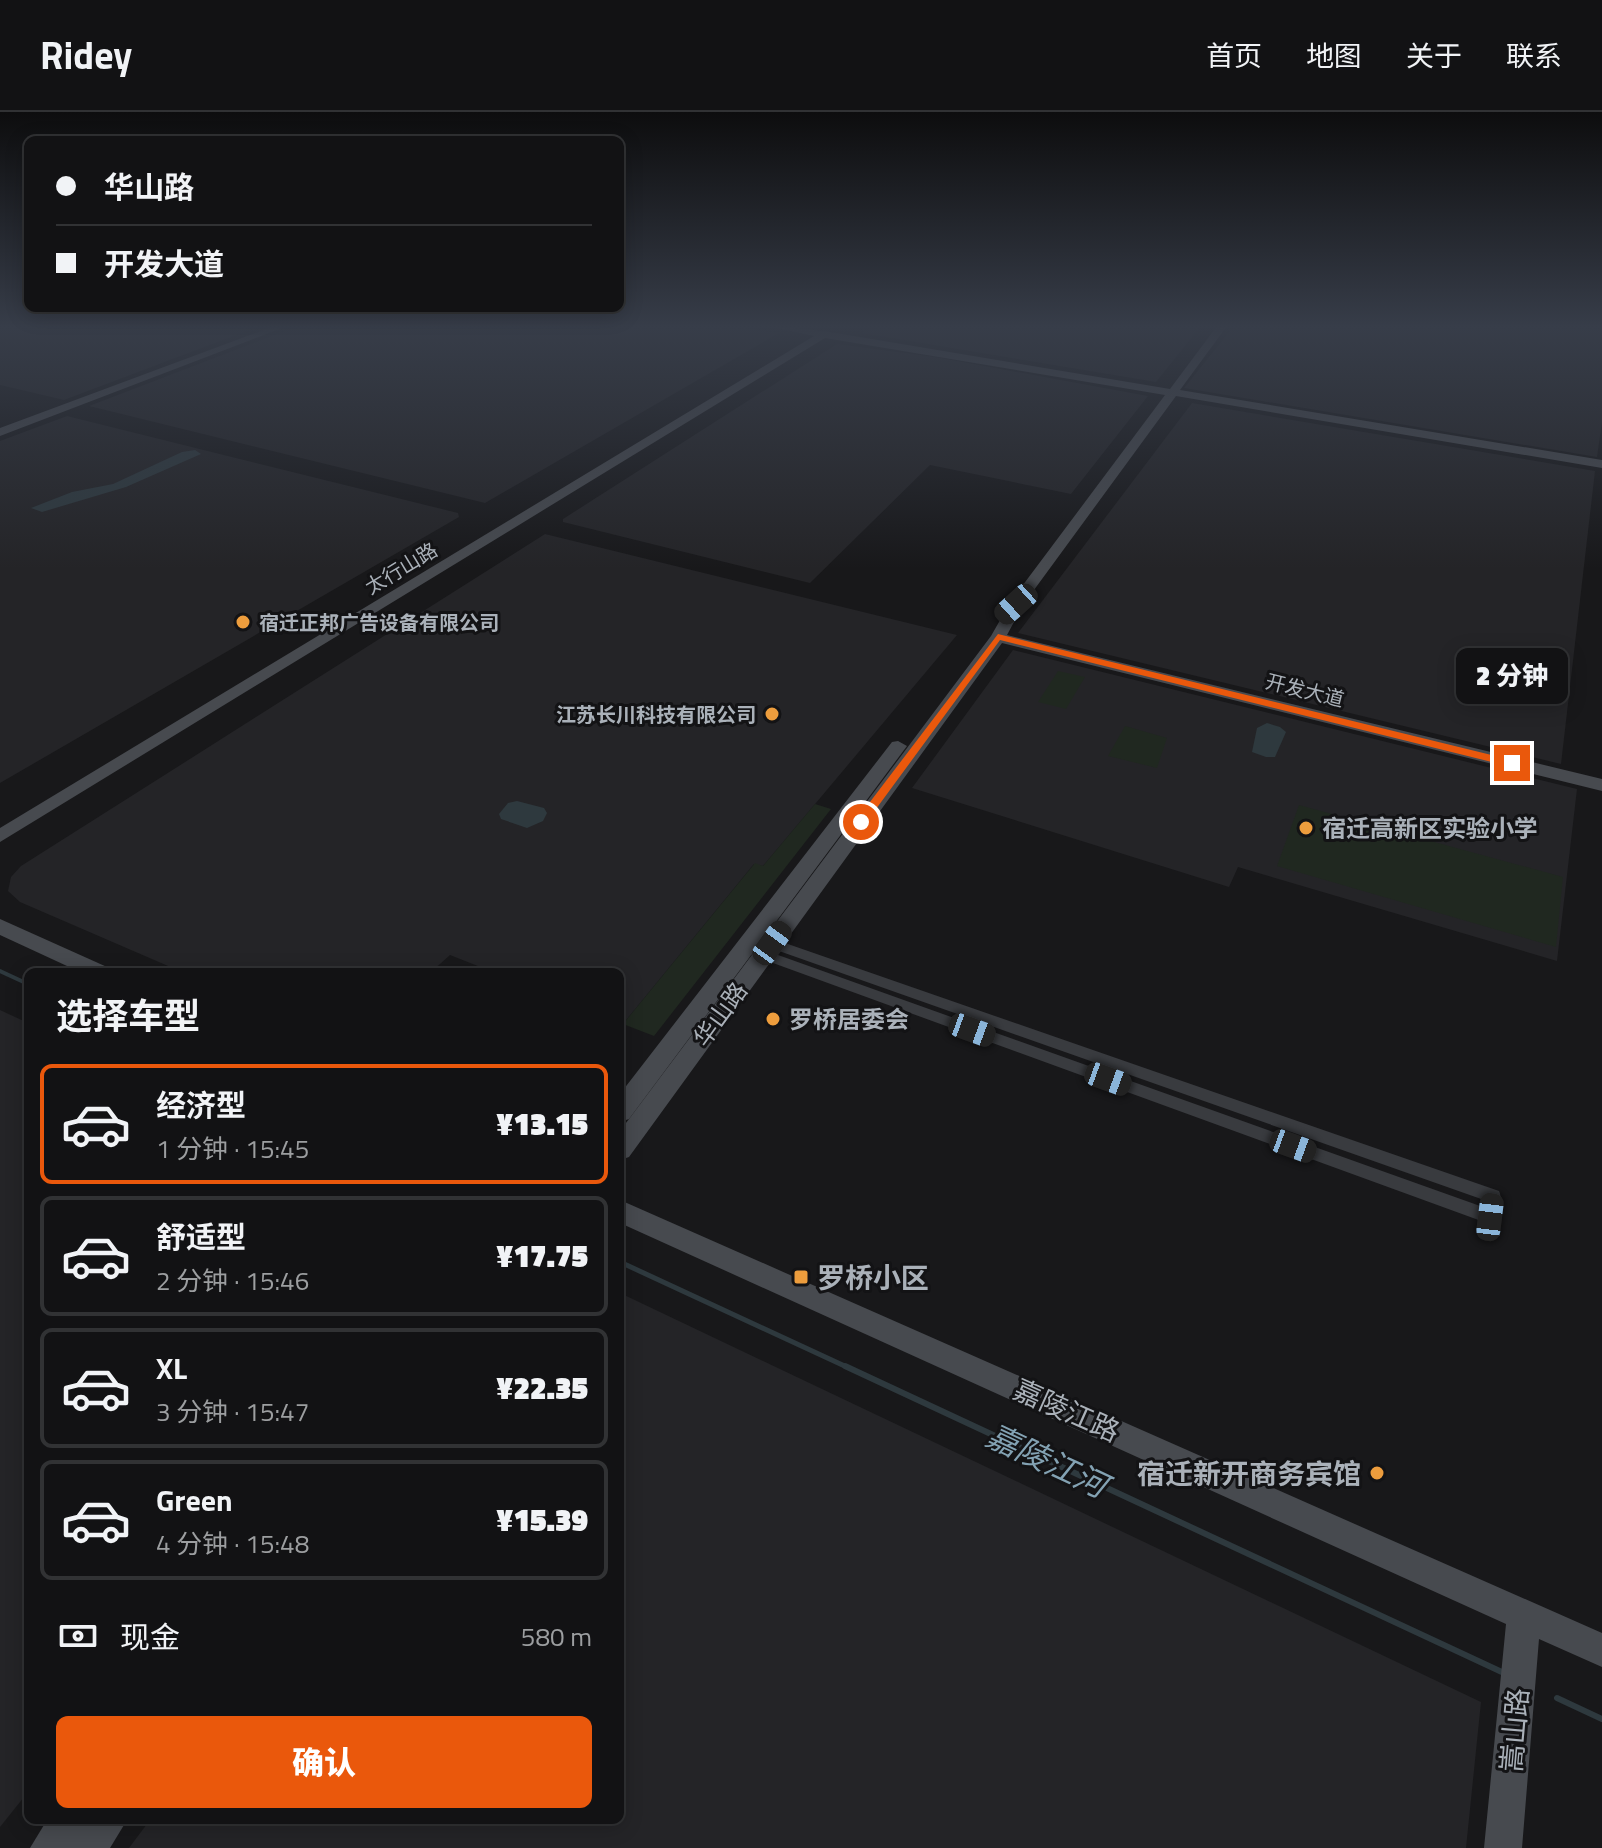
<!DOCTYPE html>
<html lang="zh">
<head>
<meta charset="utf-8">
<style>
	:root { --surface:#121214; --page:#1f2022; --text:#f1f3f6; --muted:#9c9ea0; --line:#313234; --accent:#ea580c }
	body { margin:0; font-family:"Titillium Web","Noto Sans SC",sans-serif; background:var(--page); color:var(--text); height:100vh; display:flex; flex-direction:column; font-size:30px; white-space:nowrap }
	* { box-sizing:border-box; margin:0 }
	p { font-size:26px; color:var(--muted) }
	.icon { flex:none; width:44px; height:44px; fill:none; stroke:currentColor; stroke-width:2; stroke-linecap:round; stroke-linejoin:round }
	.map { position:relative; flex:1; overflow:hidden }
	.side { position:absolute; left:24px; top:856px; width:600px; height:856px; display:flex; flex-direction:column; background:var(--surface); border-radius:12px; box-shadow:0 4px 20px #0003,0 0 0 2px var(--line) }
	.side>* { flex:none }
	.banner { position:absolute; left:24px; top:24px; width:600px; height:176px; border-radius:12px; box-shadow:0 4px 20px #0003,0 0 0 2px var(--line); display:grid; align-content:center; height:176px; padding:0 32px; background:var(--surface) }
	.end { position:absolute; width:36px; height:36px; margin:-18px; border:10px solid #ea580c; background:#fff; box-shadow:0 0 0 4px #fff }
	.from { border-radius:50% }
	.bubble { position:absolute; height:56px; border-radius:12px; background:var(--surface); box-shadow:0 4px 20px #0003,0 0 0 2px var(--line); font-size:26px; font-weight:800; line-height:56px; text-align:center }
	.car { position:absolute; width:24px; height:48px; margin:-24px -12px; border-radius:10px; box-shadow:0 0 6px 2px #0007; background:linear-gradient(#222 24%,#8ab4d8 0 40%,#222 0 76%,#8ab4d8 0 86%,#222 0) }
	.banner b { display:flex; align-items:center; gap:28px; height:76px; font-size:30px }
	.banner b+b { border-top:2px solid var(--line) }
	.banner i { width:20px; height:20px; background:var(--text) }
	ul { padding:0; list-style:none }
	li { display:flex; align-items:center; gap:24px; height:120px; margin:0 16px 12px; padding:0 16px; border:4px solid var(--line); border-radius:12px }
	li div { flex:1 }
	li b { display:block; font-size:30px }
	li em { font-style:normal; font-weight:800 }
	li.selected { border-color:var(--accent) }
	li>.icon { width:72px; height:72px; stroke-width:1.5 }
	h2 { padding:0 32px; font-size:36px; line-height:96px }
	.pay { display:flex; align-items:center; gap:20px; height:88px; padding:0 32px; font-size:30px }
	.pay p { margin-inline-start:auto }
	.cta { display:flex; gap:16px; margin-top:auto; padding:16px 32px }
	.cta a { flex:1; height:92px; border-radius:12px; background:var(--accent); color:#fff; font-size:32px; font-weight:800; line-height:92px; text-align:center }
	header { display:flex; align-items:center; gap:48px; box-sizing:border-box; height:112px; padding:0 40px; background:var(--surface); border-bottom:2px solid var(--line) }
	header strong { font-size:38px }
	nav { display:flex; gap:44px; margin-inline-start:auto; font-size:28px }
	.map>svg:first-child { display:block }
	.built { fill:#242427 }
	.green { fill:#202820 }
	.water { fill:#2e393e }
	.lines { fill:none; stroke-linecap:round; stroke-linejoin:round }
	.stream-far2 { stroke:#2e393e; stroke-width:4 }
	.stream-far1 { stroke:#2e393e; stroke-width:5 }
	.stream { stroke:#2e393e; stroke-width:6 }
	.street { fill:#393b3f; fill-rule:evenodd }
	.secondary { fill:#474a4f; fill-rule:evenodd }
	.route { fill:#ea580c }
	.poi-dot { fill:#ed9d3d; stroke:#131315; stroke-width:3 }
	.labels { text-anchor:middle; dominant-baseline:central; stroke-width:6; stroke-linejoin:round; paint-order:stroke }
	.far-street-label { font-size:20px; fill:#aab1b9; stroke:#131315 }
	.far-poi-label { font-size:20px; font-weight:bold; fill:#aab1b9; stroke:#131315; text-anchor:start }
	.poi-label { font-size:24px; font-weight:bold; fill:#aab1b9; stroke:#131315; text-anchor:start }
	.street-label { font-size:24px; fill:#aab1b9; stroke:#131315 }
	.near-poi-label { font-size:28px; font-weight:bold; fill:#aab1b9; stroke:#131315; text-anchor:start }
	.near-street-label { font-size:28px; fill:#aab1b9; stroke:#131315 }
	.near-water-label { font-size:32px; font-style:italic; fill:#83a2b3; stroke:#131315 }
</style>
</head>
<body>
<header>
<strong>Ridey</strong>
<nav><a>首页</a><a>地图</a><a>关于</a><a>联系</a></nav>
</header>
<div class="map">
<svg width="1602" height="1736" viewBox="0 0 1602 1736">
	<rect width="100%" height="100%" fill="#18181a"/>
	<g class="built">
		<path d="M0,214H260L64,288L0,273Z"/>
		<path d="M298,214H733L779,221L485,391L89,294Z"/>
		<path d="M874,214H1201L1156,270L862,221Z"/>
		<path d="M1234,214H1602V310L1597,345L1184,276Z"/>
		<path d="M837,232L935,245L1148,284L1071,382L930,353L810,471L563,410V407Z"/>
		<path d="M1192,291L1595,359L1561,652L1018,521Z"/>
		<path d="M67,304L458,401L459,405L0,671V329Z"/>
		<path d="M545,422L957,523L763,754L754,752L623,912L620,911V860H493L450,843L431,860H182L20,790L8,779L11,765L21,754Z"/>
		<path d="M1013,538L1577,677L1557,849L1238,755L1229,775L912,676Z"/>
		<path d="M0,898L28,911V1680L0,1715Z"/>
		<path d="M620,1181L1481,1590L1466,1736H129L150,1708H620Z"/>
	</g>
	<g class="green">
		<path d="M1058,559L1085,565L1066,597L1038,590Z"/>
		<path d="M1125,614L1167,626L1157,656L1108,644Z"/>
		<path d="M815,692L831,697L654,924L623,912L755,751L763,754Z"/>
		<path d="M1299,693L1563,765L1556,835L1277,754Z"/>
	</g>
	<g class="water">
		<path d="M195,338L201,342L126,375L42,400L31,396L72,380L113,372L182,340Z"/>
		<path d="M1267,611L1280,615L1286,620L1275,645H1266L1252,640L1257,616Z"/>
		<path d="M517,689L544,696L547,701L543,709L527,716L501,707L499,702L508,691Z"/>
	</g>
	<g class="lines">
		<path class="stream-far2" d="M0,859L28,872"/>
		<path class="stream-far1" d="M620,1150L849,1256"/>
		<g class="stream">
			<path d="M845,1254L1504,1561"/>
			<path d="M1557,1586L1602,1607"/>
		</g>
		<path class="street" d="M753,820L1499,1079C1503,1087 1500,1102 1496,1110L1490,1112L1484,1110L751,843L749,840L751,837H761L1483,1095L1484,1088L748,828L746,825Z"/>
		<g class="secondary">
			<path d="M274,214H287L0,324V316Z"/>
			<path d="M768,214L824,219L1170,277L1217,214H1227L1180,278L1602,348V356L1176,284L1023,493L1007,523L1602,667V679L1002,531L629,1045L620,1048V1019L991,524L1011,489L1165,283L825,226L0,730V716L814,224Z"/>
			<path d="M898,629L907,634L904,638L629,1007L620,1010V982L892,630Z"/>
			<path d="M0,807L107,855L110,860H80L0,823Z"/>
			<path d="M620,1088L1602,1521V1555L1539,1527L1522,1736H1484L1506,1512L620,1111Z"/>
			<path d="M47,1708H127L110,1736H30Z"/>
		</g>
	</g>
	<linearGradient id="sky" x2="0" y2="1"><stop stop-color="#0d0d0e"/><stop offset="0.47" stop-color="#373d49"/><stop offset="1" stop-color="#373d49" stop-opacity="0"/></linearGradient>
	<rect width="1602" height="457" fill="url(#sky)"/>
	<path class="route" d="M998,522L1516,649L1517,651L1512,655L1000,528L865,712H857V707Z"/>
	<g class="poi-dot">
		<circle cx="243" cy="510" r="8"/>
		<circle cx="772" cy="602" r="8"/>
		<circle cx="1306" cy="716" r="8"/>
		<circle cx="773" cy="907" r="8"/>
		<rect x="793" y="1157" width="16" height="16" rx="4"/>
		<circle cx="1377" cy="1361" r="8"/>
	</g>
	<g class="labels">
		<g class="far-street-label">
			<text transform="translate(401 456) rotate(-31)">太行山路</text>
			<text transform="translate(1305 578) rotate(14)">开发大道</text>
		</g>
		<g class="far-poi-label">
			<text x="259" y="510">宿迁正邦广告设备有限公司</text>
			<text x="756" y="602" text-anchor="end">江苏长川科技有限公司</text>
		</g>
		<g class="poi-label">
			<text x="1322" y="716">宿迁高新区实验小学</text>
			<text x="789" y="907">罗桥居委会</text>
		</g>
		<g class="street-label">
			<text transform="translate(720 902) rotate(-54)">华山路</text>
		</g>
		<g class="near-poi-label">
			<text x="817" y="1165">罗桥小区</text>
			<text x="1361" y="1361" text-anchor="end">宿迁新开商务宾馆</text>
		</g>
		<g class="near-street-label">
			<text transform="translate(1067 1298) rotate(24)">嘉陵江路</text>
			<text transform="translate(1514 1618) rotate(-85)">嵩山路</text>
		</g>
		<g class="near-water-label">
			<text transform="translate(1047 1348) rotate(25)">嘉陵江河</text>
		</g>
	</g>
</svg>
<i class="end from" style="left:861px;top:710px"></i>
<i class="end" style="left:1512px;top:651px"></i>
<div class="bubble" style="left:1456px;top:536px;width:112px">2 分钟</div>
<i class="car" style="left:1016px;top:492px;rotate:228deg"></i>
<i class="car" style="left:772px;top:831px;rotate:36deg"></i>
<i class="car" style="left:972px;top:918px;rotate:110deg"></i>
<i class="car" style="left:1108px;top:967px;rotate:110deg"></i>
<i class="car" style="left:1293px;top:1034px;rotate:110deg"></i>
<i class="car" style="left:1490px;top:1105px;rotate:7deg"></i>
<div class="banner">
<b><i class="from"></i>华山路</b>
<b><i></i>开发大道</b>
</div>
<section class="side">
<h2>选择车型</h2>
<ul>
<li class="selected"><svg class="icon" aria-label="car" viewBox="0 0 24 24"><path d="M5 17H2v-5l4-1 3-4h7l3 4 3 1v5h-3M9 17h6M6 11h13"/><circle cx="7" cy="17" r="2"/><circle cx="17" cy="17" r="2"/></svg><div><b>经济型</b><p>1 分钟 · 15:45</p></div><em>¥13.15</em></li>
<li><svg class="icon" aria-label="car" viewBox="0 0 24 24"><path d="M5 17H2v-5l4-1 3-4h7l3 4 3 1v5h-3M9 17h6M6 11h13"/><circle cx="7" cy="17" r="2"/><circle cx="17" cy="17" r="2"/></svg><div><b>舒适型</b><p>2 分钟 · 15:46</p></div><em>¥17.75</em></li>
<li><svg class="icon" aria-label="car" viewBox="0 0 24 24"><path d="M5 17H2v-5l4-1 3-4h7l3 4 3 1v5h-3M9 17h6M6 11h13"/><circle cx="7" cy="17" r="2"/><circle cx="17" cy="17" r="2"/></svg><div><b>XL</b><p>3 分钟 · 15:47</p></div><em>¥22.35</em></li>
<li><svg class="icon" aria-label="car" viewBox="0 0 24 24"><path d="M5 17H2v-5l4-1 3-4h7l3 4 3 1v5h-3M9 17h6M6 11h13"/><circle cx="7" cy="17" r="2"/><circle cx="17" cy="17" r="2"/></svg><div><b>Green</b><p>4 分钟 · 15:48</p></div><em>¥15.39</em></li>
</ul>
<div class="pay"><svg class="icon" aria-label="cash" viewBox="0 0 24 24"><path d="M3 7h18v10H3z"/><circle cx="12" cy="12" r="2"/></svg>现金<p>580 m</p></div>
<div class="cta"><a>确认</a></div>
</section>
</div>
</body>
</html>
